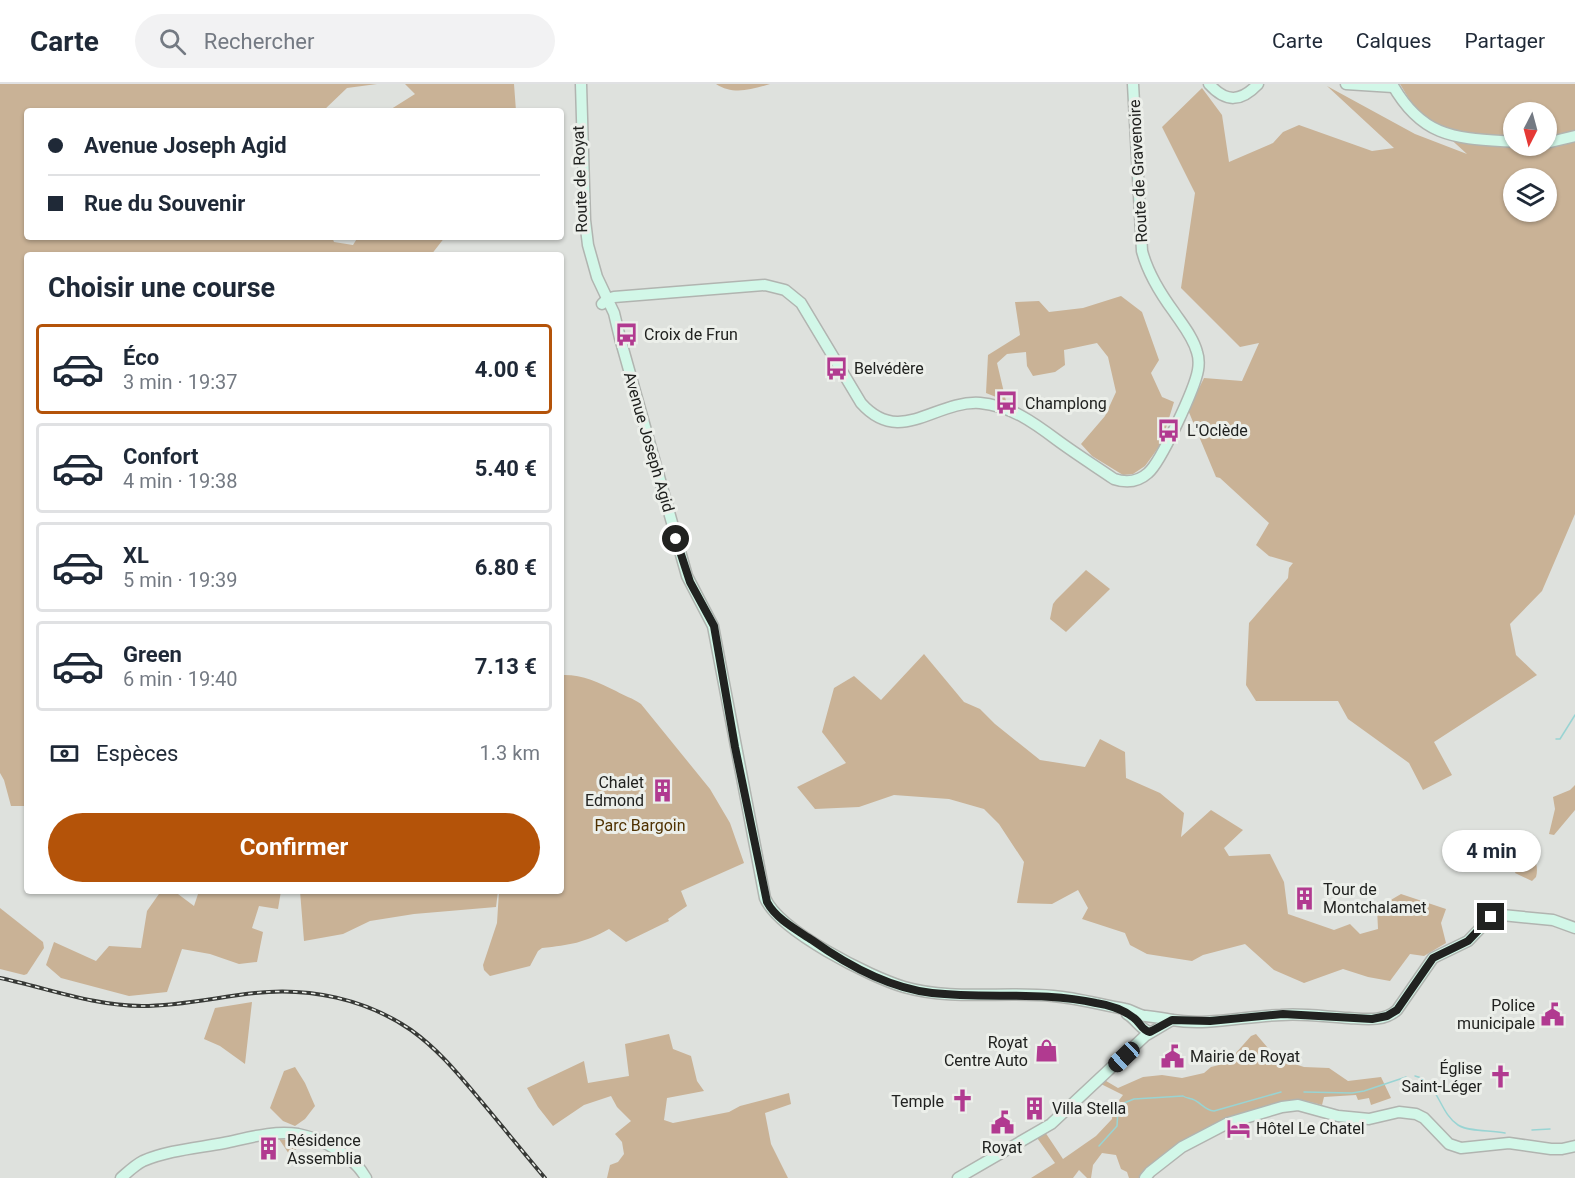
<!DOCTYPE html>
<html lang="fr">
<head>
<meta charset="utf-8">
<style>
	:root { --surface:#fff; --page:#f2f2f3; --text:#1f2937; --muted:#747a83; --line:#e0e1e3; --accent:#b45309 }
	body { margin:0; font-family:Roboto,sans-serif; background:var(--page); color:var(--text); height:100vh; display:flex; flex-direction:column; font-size:22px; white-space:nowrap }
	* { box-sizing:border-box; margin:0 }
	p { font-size:20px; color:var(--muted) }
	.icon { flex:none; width:33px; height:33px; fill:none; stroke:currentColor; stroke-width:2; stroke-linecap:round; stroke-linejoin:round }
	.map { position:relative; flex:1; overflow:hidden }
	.details { position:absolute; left:24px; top:168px; width:540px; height:642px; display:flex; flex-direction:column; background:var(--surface); border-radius:6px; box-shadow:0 2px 4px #0004 }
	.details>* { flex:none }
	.top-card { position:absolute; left:24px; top:24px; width:540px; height:132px; border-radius:6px; box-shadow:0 2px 4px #0004; display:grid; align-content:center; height:132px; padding:0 24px; background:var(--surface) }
	.needle { width:39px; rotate:186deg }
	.controls { position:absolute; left:1503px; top:18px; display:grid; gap:12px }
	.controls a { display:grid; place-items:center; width:54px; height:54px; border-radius:50%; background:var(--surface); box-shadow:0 2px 4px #0004; font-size:30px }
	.end { position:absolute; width:27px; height:27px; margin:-14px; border:8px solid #212220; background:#fff; box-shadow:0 0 0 3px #fff }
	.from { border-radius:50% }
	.bubble { position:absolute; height:42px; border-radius:21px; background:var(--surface); box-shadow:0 2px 4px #0004; font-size:20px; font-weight:700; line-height:42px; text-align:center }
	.car { position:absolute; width:18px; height:36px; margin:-18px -9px; border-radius:8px; box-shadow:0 0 4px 2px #0007; background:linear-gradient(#222 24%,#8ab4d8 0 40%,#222 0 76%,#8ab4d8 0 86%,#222 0) }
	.top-card b { display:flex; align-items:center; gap:21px; height:57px; font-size:22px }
	.top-card b+b { border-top:2px solid var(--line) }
	.top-card i { width:15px; height:15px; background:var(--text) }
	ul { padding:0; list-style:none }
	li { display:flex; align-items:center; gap:18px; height:90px; margin:0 12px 9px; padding:0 12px; border:3px solid var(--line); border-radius:6px }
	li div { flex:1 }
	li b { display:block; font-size:22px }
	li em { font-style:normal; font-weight:700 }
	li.active { border-color:var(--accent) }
	li>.icon { width:54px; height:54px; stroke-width:1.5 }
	h2 { padding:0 24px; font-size:27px; line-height:72px }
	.pay { display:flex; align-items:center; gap:15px; height:66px; padding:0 24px; font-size:22px }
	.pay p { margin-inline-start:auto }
	.cta { display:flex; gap:12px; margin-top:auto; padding:12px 24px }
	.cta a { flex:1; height:69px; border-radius:36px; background:var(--accent); color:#fff; font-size:24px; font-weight:700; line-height:69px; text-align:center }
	header { display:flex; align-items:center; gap:36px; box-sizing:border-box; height:84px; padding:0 30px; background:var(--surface); border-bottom:2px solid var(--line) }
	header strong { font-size:28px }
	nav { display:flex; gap:33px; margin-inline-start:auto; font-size:21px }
	.search { width:420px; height:54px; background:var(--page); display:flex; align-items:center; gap:15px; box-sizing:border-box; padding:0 21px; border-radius:33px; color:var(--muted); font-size:22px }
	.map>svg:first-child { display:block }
	.green { fill:#c9b296; fill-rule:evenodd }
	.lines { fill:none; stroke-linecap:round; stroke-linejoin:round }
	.stream { stroke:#99d4d3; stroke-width:1.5 }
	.secondary-casing { stroke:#b1b4b0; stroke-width:13 }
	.secondary { stroke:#d2f7e8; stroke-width:10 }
	.rail-casing { stroke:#373936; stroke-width:4 }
	.rail { stroke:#ecefea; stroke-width:1.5; stroke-dasharray:4.5; stroke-linecap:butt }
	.route { stroke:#212220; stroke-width:8 }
	.labels { text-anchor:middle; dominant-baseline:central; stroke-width:6; stroke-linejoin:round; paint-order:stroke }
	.street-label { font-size:16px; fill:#212220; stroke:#ecefea }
	.poi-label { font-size:16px; fill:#212220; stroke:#ecefea; text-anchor:start }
	.park-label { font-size:16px; fill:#503201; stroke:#ecefea }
</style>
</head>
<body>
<header>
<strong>Carte</strong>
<div class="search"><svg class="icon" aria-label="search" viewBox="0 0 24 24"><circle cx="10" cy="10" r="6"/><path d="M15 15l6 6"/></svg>Rechercher</div>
<nav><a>Carte</a><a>Calques</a><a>Partager</a></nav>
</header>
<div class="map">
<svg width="1575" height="1094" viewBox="0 0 1575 1094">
	<rect width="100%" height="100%" fill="#dee1dd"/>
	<g class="green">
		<path d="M0,0H377L347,4L323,27H27V153H332L334,158L353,161L358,153H445L431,171H27V722H11L4,696L0,689Z"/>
		<path d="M405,0H514L516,27H388L415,10Z"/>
		<path d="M716,0H770C750,6 733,11 716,0Z"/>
		<path d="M1400,0H1575V430L1542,507L1510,540L1516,571L1537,591L1434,658L1452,691L1423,706L1409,679L1348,635L1338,617H1256L1246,601L1249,539L1288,494L1289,484L1293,479L1269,472L1256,461L1269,439L1220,394L1216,393L1188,326L1204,294L1242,297L1259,259L1240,263L1181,204L1195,109L1162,43L1202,4L1222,31L1229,78L1273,59L1283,48L1299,41L1372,67L1394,64L1327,2L1415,50L1467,70L1412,20ZM1514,28H1546V62H1514ZM1514,94H1546V128H1514Z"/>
		<path d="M1121,212L1142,228L1159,276L1151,289L1162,313L1174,318L1161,360L1145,382L1133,390L1123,391L1092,372L1081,360L1105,332L1116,308L1108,273L1097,259L1064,266L1065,281L1055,288L1033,292L1027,282L1026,268L1007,270L997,279L1006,317L986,309L988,271L1020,251L1015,218L1039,217L1049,228L1083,224Z"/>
		<path d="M1086,486L1110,505L1066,548L1050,535L1053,520L1056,516Z"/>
		<path d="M924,570L964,618L980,625L995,640L1040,676L1085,683L1100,655L1125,668L1126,694L1160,709L1184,729L1181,753L1211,726L1243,746L1224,764L1229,772L1270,770L1284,798L1288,830L1334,846L1350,840L1360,850L1378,845L1377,824L1401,810L1446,825L1441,839L1446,859L1424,872L1410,870L1390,897L1368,893L1343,885L1304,899L1274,886L1245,860L1203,871L1192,877L1147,870L1130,861L1125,849L1082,835L1088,824L1078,806L1052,820L1017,819L1024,778L999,740L984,725L949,715L894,711L859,723L815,725L797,703L846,679L822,648L834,604L854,592L881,616Z"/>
		<path d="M561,591C581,590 598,598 616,607C624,612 633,614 641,620L710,705L730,739L744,779L681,807L687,822L668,835L669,837L626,858L609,845C584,859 570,861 542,864L538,867L530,882L490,892L484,886L483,881L497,839L499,807H561Z"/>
		<path d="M1575,701V726L1554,751L1549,750L1555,725L1553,713L1570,706Z"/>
		<path d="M1525,766C1535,772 1539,782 1536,793L1532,797L1515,789Z"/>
		<path d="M161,807H174L194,822L199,807H281L278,825L259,822L252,844L263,848L257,878L239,880L210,870L182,865L167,908L129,912L61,894L46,881L54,858L96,877L109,862L141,864L147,827Z"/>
		<path d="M300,807H498L496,823L414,830L370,837L343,850L304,857Z"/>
		<path d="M0,824L43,858L44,864L27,890L24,891L0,885Z"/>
		<path d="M252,918L245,980L220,962L204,955L215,924Z"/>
		<path d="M669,950L673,965L691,972L697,997L704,1007L667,1014L664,1036L673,1039L729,1028L740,1022L789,1009L791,1020L765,1029L771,1060L788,1094H607L610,1081L618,1078L624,1070L622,1058L615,1050L631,1037L617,1023L611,1012L584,1021L553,1042L538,1023L527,1004L584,977L588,999L629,992L625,960Z"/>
		<path d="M1256,950L1274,971L1285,977L1304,983L1329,984L1348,997L1381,993L1391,1014L1371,1021L1369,1014L1358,1016L1356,1011L1324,1013L1322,1021L1306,1017L1292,1016L1231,1033L1142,1094H1129L1127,1088L1121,1085L1116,1071L1102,1069L1093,1081L1091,1094H1087L1079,1086L1073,1094H1031L1055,1079L1035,1051L1043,1045L1063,1075L1096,1052L1112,1035L1113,1024L1123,1011L1097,998L1101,994L1118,1004L1143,993L1162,991L1182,994L1204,989L1211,983L1227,979L1251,952Z"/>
		<path d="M295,983L305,999L315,1022L305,1035L295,1042L283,1037L270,1024L284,987Z"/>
		<path d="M279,1055L307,1058L289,1070Z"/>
	</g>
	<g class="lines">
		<g class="stream">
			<path d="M1556,655H1560L1575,631"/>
			<path d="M1415,992C1438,997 1439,1029 1458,1041C1469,1048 1491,1046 1505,1049"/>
			<path d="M1304,1008L1352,1009L1364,1007L1406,993"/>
			<path d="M1532,1046L1550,1045"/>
			<path d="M1099,1062L1117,1042L1118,1026L1124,1019L1134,1015L1183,1012C1186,1014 1189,1014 1192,1015C1201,1018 1204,1026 1214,1027L1281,1008"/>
		</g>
		<defs>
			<g id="secondary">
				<path d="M581,0L585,136L588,161L597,193L614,229L620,254L687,492L713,542L765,814C779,847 870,893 904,903C953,917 1004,907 1053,912C1078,914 1101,921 1125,925C1132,926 1139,932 1146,932C1155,933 1163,934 1172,936C1208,942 1245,932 1281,931C1303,929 1327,933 1349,934C1365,935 1384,938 1397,926L1433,874L1468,857L1491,833L1502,831L1553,836L1575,844"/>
				<path d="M1209,0C1226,19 1241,18 1258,0"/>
				<path d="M1346,0L1393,3"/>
				<path d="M1392,0C1423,55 1456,54 1514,58"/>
				<path d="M1546,59L1575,52"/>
				<path d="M602,220L607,215L614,213L765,201L785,206L801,219L861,319C900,363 935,316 980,319C1011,322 1033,338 1057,356C1076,370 1095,382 1114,395C1126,399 1138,398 1148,389C1161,378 1195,304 1198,286C1199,280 1199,274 1197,268C1193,253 1182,240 1174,228C1160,209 1148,190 1142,167L1133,0"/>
				<path d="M1127,930C1136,935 1141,946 1150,948"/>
				<path d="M121,1094C128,1088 135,1081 143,1077C169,1066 198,1064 224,1059C248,1054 274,1046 298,1050C323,1055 354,1072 366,1094"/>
				<path d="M958,1094L1051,1040L1145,952L1172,936"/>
				<path d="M1145,1094L1150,1088L1182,1063L1228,1039L1282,1023L1298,1021L1338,1032L1369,1035L1399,1028L1416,1030L1424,1034L1449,1060L1461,1064L1509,1059L1551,1065H1562L1575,1062"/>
			</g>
		</defs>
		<use href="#secondary" class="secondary-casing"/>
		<use href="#secondary" class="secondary"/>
		<defs>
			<path id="rail" d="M0,894C47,904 94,922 142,922C180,922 218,913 255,909C309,903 366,915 411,946C439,966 459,991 481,1017C502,1042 523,1068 545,1094"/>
		</defs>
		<use href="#rail" class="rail-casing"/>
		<use href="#rail" class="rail"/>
	</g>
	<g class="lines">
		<path class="route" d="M676,455L690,498L714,542L735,663L767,818C776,835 797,846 812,856C847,881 889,904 932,909C987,915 1042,907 1096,919C1109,921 1123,925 1134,934C1141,939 1141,946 1150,948L1172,936L1210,937L1283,930L1372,935L1387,932L1397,926L1433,874L1468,857L1491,833"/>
	</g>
	<defs>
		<symbol id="bus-bare" viewBox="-9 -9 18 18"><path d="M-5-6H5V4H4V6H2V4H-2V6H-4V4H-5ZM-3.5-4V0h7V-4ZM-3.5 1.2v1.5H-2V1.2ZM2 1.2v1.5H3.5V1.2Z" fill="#b13a90" stroke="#ecefea" stroke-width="2.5" paint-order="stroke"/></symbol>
		<symbol id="building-bare" viewBox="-9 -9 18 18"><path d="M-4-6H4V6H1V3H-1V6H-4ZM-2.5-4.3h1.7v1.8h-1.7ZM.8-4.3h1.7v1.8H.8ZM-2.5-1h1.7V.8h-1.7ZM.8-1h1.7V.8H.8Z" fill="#b13a90" stroke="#ecefea" stroke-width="2.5" paint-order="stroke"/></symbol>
		<symbol id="civic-bare" viewBox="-9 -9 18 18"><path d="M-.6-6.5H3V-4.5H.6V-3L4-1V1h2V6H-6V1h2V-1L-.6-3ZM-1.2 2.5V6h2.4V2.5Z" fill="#b13a90" stroke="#ecefea" stroke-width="2.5" paint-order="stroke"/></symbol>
		<symbol id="shop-bare" viewBox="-9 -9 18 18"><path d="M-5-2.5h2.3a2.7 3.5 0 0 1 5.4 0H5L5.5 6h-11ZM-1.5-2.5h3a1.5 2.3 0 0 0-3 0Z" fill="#b13a90" stroke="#ecefea" stroke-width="2.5" paint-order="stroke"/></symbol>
		<symbol id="church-bare" viewBox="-9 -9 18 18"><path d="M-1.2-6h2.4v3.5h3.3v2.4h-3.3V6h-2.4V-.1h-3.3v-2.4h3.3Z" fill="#b13a90" stroke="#ecefea" stroke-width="2.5" paint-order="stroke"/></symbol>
		<symbol id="hotel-bare" viewBox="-9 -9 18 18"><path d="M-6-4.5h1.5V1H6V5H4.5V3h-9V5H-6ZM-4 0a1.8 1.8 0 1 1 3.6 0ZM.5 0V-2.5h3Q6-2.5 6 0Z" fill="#b13a90" stroke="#ecefea" stroke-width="2.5" paint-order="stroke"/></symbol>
	</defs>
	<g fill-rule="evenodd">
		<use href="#bus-bare" x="610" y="234" width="33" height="33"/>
		<use href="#bus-bare" x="820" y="268" width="33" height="33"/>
		<use href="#bus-bare" x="990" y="302" width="33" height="33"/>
		<use href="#bus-bare" x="1152" y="330" width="33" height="33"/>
		<use href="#building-bare" x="646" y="690" width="33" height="33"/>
		<use href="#building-bare" x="1288" y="798" width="33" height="33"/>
		<use href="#civic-bare" x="1536" y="914" width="33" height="33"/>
		<use href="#shop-bare" x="1030" y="950" width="33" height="33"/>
		<use href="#civic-bare" x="1156" y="956" width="33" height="33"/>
		<use href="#church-bare" x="1484" y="976" width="33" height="33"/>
		<use href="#church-bare" x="946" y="1000" width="33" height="33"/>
		<use href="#building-bare" x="1018" y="1008" width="33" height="33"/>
		<use href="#civic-bare" x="986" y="1022" width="33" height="33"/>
		<use href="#hotel-bare" x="1222" y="1028" width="33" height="33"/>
		<use href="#building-bare" x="252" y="1048" width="33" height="33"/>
	</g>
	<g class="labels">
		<g class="street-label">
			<text transform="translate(1138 87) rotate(-93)">Route de Gravenoire</text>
			<text transform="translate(580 95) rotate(-92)">Route de Royat</text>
			<text transform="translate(649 358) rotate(74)">Avenue Joseph Agid</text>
		</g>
		<g class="poi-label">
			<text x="644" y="250">Croix de Frun</text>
			<text x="854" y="284">Belvédère</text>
			<text x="1025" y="319">Champlong</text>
			<text x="1187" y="346">L'Oclède</text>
			<text x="644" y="698" text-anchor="end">Chalet<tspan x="644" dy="18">Edmond</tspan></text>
			<text x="1323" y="805">Tour de<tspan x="1323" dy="18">Montchalamet</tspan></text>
			<text x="1535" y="921" text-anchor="end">Police<tspan x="1535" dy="18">municipale</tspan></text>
			<text x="1028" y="958" text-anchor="end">Royat<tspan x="1028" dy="18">Centre Auto</tspan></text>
			<text x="1190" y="972">Mairie de Royat</text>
			<text x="1482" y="984" text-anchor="end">Église<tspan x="1482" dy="18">Saint-Léger</tspan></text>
			<text x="944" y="1017" text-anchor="end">Temple</text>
			<text x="1052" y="1024">Villa Stella</text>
			<text x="1256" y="1044">Hôtel Le Chatel</text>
			<text x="287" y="1056">Résidence<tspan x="287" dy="18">Assemblia</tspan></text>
			<text x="1002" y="1063" text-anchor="middle">Royat</text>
		</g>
		<g class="park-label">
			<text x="640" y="741">Parc Bargoin</text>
		</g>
	</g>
</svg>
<div class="controls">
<a><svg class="needle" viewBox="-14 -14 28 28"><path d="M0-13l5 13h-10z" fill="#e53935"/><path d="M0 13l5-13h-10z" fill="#747a83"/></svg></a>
<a><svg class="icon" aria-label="layers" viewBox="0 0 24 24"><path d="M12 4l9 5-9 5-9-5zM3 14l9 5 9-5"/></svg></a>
</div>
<i class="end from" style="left:676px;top:455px"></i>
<i class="end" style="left:1491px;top:833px"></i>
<div class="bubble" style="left:1442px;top:746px;width:99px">4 min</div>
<i class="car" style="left:1124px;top:973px;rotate:227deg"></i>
<div class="top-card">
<b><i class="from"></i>Avenue Joseph Agid</b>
<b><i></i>Rue du Souvenir</b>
</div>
<section class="details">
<h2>Choisir une course</h2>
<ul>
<li class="active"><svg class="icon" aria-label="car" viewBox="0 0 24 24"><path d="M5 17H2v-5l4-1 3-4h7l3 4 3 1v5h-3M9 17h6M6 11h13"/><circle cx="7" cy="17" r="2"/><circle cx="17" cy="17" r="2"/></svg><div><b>Éco</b><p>3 min · 19:37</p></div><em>4.00 €</em></li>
<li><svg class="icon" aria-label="car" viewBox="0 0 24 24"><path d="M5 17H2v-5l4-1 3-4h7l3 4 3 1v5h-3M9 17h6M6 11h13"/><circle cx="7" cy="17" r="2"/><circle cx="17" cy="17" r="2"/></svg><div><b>Confort</b><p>4 min · 19:38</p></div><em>5.40 €</em></li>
<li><svg class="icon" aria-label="car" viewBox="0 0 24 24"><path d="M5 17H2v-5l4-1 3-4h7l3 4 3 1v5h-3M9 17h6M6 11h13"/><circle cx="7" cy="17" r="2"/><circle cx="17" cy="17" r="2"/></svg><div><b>XL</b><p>5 min · 19:39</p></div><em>6.80 €</em></li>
<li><svg class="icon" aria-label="car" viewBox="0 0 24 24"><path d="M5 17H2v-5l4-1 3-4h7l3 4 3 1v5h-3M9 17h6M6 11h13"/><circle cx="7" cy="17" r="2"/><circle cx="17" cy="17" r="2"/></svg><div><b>Green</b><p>6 min · 19:40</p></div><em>7.13 €</em></li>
</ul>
<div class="pay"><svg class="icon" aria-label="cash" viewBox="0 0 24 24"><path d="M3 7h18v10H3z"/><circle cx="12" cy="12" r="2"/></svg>Espèces<p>1.3 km</p></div>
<div class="cta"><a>Confirmer</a></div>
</section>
</div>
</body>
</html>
